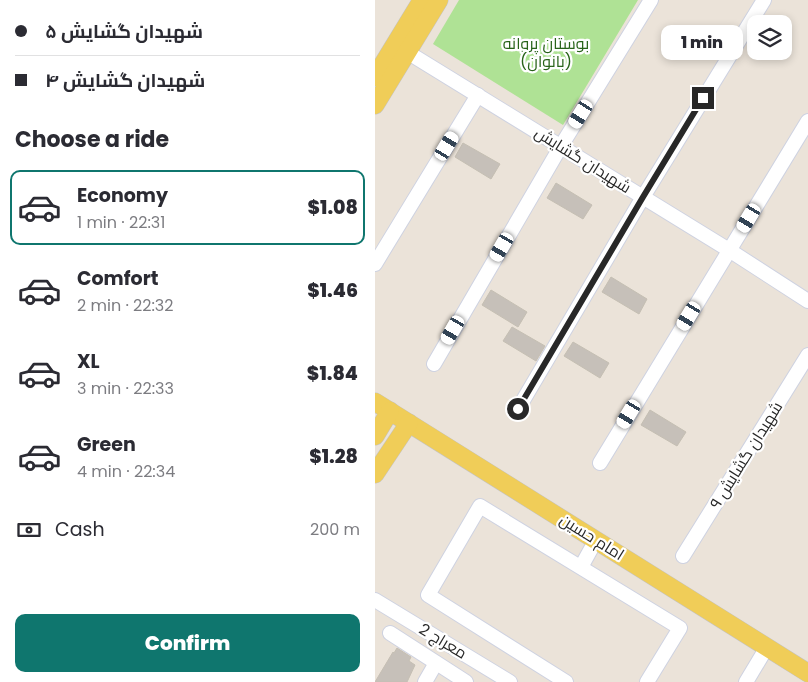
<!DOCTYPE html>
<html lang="en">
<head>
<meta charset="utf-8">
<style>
	:root { --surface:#fff; --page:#f2f2f3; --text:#2b2b33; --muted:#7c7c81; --line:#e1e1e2; --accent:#0f766e }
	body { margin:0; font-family:Poppins,Cairo,sans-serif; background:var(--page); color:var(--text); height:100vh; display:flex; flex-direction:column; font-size:19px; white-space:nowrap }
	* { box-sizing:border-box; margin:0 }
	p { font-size:16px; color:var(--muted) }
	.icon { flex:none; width:28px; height:28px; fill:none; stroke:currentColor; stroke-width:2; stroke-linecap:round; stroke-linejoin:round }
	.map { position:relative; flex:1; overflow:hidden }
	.sheet { display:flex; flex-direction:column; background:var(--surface); width:375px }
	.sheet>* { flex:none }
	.banner { display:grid; align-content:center; height:110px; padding:0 15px; background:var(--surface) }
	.tools { position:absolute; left:372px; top:15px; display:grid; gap:10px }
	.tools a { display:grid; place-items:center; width:45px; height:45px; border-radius:10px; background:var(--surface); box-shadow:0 2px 8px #0003; font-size:25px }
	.end { position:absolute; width:22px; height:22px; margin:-11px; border:6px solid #282828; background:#fff; box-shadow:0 0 0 2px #fff }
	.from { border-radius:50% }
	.bubble { position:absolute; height:35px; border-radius:10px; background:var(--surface); box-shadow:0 2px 8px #0003; font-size:16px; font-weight:800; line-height:35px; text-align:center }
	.car { position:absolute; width:15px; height:30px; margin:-15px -8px; border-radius:6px; box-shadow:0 0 4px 1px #0007; background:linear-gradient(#fff 24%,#345 0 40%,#fff 0 76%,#345 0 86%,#fff 0) }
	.banner b { display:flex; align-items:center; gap:18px; height:48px; font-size:19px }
	.banner b+b { border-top:1px solid var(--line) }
	.banner i { width:12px; height:12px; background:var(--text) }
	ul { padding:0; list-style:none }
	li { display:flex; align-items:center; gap:15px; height:75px; margin:0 10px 8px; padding:0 5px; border:2px solid transparent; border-radius:10px }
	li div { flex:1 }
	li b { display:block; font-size:19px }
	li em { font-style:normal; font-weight:800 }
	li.current { border-color:var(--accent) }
	li>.icon { width:45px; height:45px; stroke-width:1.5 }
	h2 { padding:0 15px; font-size:22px; line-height:60px }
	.pay { display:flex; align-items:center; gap:12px; height:55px; padding:0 15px; font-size:19px }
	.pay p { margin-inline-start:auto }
	.button { display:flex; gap:10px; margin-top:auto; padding:10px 15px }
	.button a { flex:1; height:58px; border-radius:10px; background:var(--accent); color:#fff; font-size:20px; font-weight:800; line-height:58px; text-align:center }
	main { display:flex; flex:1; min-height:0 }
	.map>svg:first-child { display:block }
	.green { fill:#afe295 }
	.building { fill:#c6c0b9; stroke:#c5bfb3 }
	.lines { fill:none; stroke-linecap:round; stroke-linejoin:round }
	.minor-casing { stroke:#ced2e1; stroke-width:16 }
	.major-casing { stroke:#c3c3c3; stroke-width:19 }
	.minor { stroke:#fff; stroke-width:14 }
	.major { stroke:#f0cd58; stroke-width:18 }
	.route { stroke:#282828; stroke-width:6 }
	.labels { text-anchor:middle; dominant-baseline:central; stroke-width:4.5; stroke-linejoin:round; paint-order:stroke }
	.park-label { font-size:16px; fill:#286319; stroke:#fff }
	.street-label { font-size:16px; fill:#282828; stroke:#fff }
</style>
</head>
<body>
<main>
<section class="sheet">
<div class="banner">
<b><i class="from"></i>شهیدان گشایش ۵</b>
<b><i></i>شهیدان گشایش ۴</b>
</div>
<h2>Choose a ride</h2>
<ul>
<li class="current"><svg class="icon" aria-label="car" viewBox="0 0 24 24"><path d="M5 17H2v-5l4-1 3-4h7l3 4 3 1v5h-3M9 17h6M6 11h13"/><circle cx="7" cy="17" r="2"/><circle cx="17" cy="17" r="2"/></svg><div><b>Economy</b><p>1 min · 22:31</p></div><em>$1.08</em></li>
<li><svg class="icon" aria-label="car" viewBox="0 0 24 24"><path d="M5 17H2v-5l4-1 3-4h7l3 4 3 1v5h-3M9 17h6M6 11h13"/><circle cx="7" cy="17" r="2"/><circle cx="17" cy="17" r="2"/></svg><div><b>Comfort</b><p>2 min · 22:32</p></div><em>$1.46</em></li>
<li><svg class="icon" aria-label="car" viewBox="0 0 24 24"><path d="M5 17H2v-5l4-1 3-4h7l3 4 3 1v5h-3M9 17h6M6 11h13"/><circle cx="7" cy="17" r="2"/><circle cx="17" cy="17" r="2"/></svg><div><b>XL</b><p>3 min · 22:33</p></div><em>$1.84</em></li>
<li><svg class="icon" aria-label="car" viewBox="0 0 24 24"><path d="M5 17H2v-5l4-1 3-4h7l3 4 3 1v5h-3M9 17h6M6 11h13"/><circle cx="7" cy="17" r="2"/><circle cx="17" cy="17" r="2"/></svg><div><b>Green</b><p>4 min · 22:34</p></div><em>$1.28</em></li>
</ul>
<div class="pay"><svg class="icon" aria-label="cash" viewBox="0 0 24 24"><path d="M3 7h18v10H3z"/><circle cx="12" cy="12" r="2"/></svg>Cash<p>200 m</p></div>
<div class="button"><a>Confirm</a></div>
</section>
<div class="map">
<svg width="433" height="682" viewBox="0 0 433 682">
	<rect width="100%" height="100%" fill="#ebe3d9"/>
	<path class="green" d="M84,0H263L188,125L58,44Z"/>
	<g class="building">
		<path d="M88,143L125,164L116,179L80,157Z"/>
		<path d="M181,183L217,205L208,219L172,198Z"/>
		<path d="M236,277L272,299L264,314L227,292Z"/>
		<path d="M116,290L152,312L143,327L107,305Z"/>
		<path d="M137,327L170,346L161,361L128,341Z"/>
		<path d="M198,342L234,363L225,378L189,356Z"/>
		<path d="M275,410L311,432L302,446L266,425Z"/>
		<path d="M22,648L36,657L34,661L40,665L32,682H0L18,652L19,653Z"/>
	</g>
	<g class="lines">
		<defs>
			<g id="minor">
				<path d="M24,47L354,250L433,301"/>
				<path d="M0,264L103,95"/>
				<path d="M59,364L186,146L276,0"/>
				<path d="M143,409L268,197L389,0"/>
				<path d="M225,463L433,121"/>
				<path d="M308,556L433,355"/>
				<path d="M206,567L221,540"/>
				<path d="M0,600L135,682"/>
				<path d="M15,633L91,682"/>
				<path d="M50,682L61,663"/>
				<path d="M191,682L53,595L105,506L305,628L272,682"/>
				<path d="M371,682L392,647"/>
			</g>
			<g id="major">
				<path d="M0,77L47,0"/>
				<path d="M0,105L64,0"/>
				<path d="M0,402L433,673"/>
				<path d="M0,436L15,411"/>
				<path d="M0,474L34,423"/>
			</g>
		</defs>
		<use href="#minor" class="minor-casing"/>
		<use href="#major" class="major-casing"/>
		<use href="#minor" class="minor"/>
		<use href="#major" class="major"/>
	</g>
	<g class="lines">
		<path class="route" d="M143,409L268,197L328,98"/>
	</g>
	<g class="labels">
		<g class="park-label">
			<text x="171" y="43">بوستان پروانه<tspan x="171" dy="18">(بانوان)</tspan></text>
		</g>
		<g class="street-label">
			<text transform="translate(208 160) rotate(32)">شهیدان گشایش</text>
			<text transform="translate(371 455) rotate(-58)">شهیدان گشایش ۹</text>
			<text transform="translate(217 537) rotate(32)">امام حسین</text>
			<text transform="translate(68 641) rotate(31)">معراج 2</text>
		</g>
	</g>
</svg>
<div class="tools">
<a><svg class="icon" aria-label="layers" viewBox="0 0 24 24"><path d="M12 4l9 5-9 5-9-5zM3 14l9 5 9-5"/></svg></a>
</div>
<i class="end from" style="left:143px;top:409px"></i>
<i class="end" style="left:328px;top:98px"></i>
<div class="bubble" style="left:286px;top:25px;width:82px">1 min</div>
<i class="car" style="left:206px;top:114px;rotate:212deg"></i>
<i class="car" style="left:72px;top:146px;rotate:31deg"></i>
<i class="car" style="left:374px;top:218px;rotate:211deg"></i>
<i class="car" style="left:127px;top:247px;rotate:210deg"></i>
<i class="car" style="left:314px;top:316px;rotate:211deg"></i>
<i class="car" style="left:78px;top:330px;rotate:210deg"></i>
<i class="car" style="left:254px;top:414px;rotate:211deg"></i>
</div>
</main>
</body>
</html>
